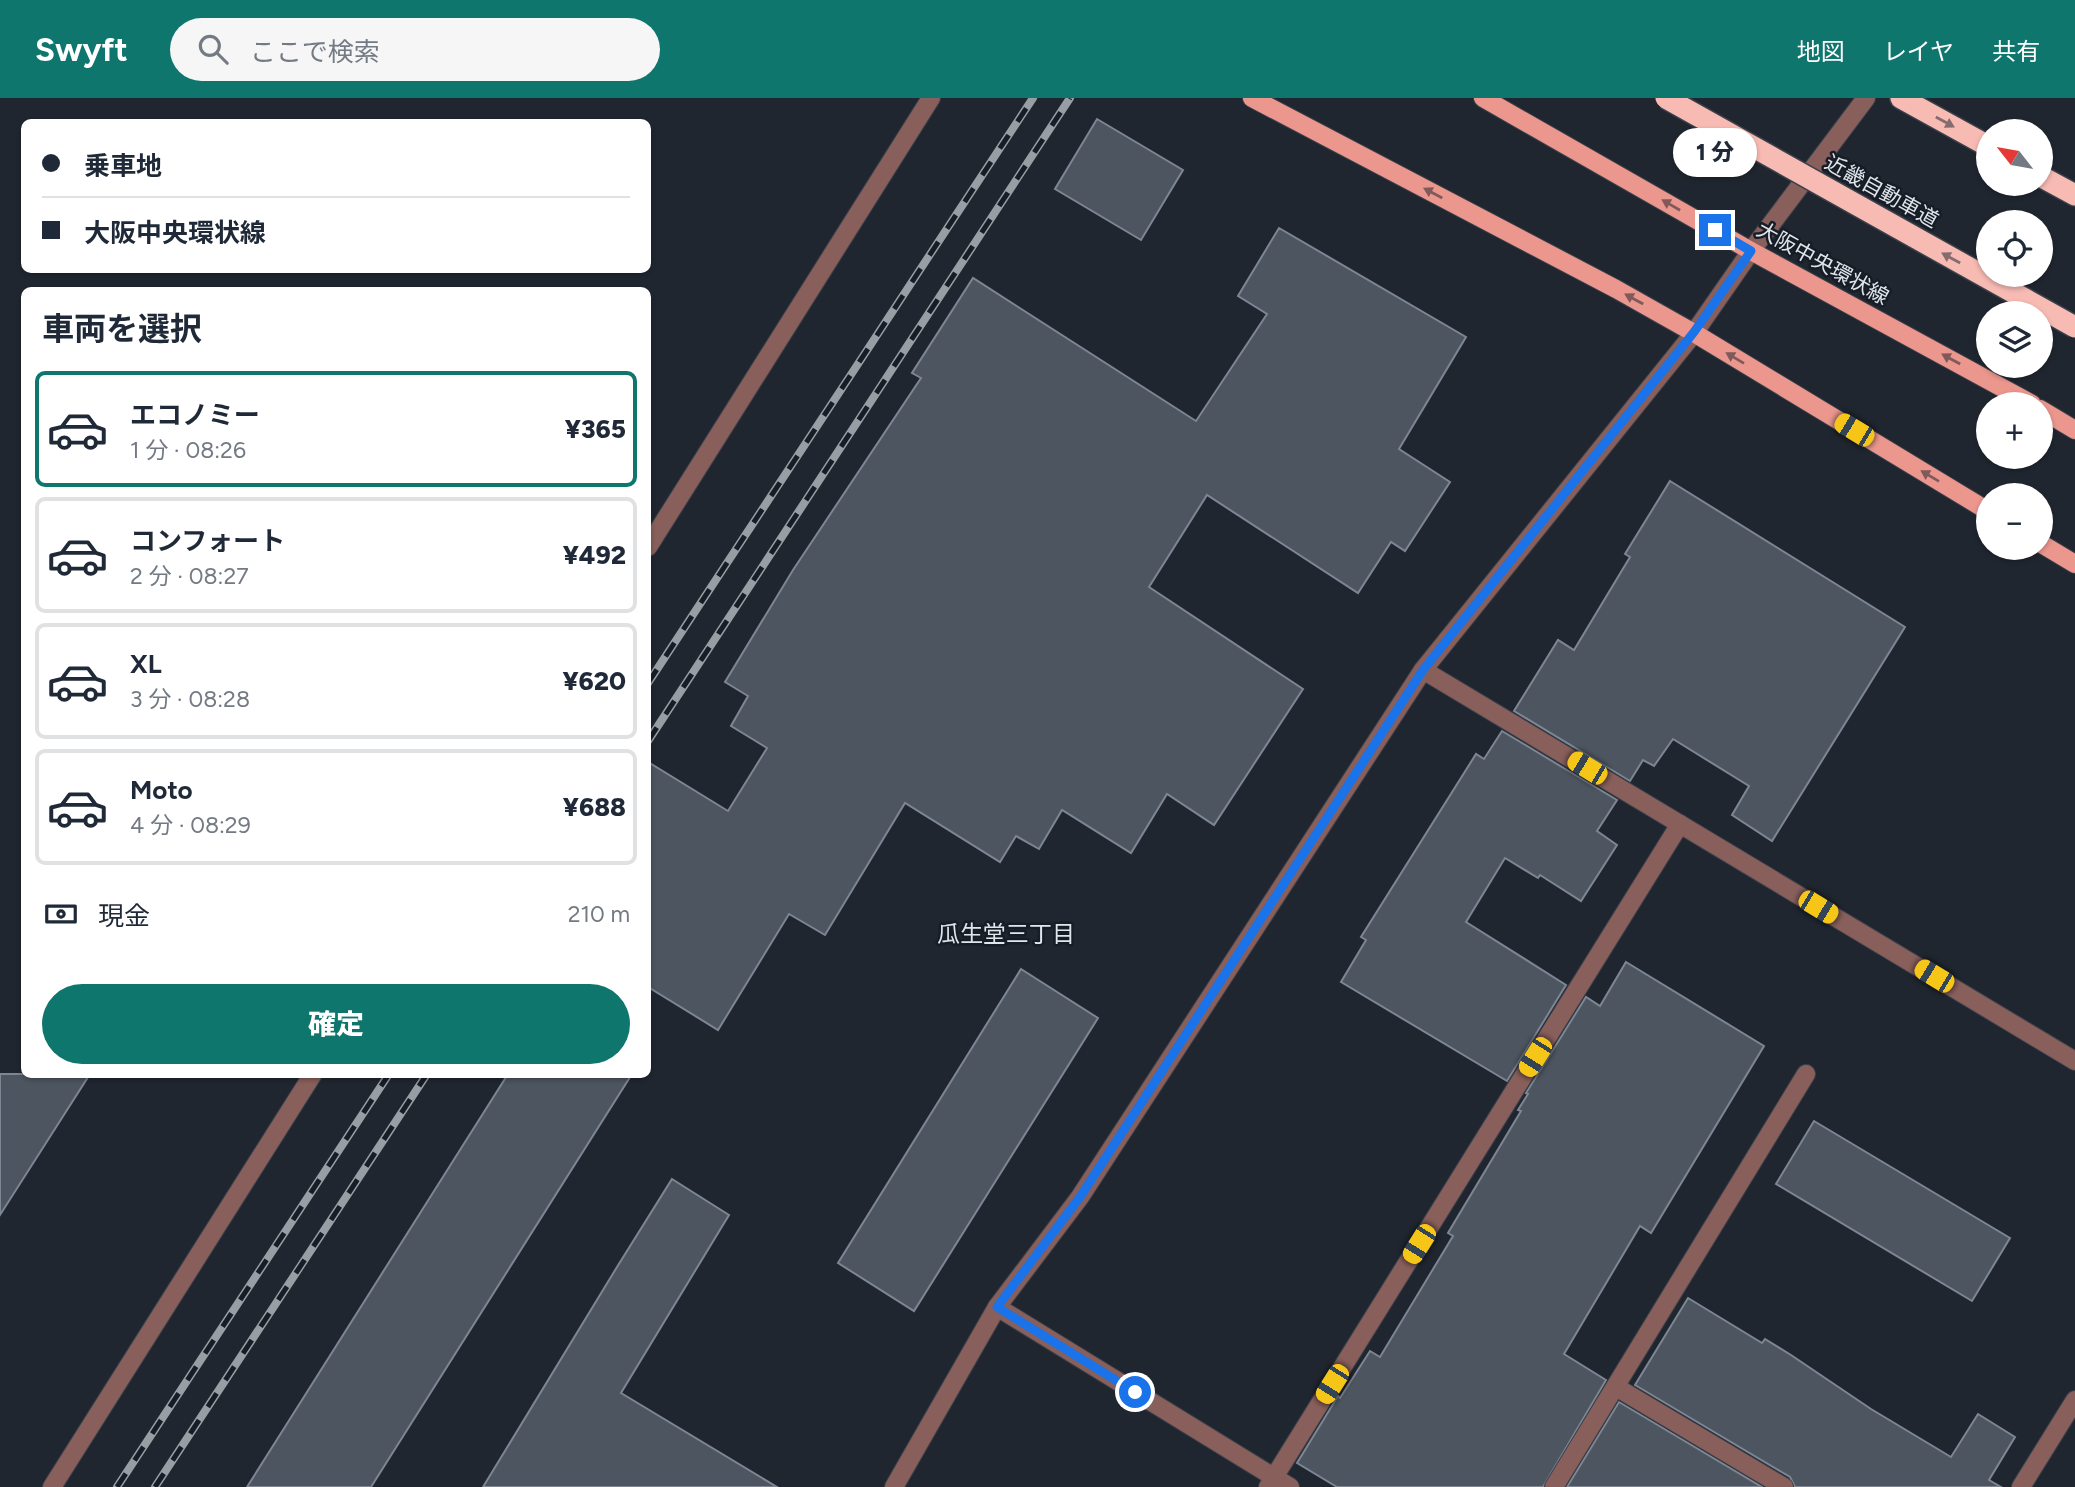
<!DOCTYPE html>
<html lang="ja">
<head>
<meta charset="utf-8">
<style>
	:root { --surface:#fff; --page:#f6f6f7; --text:#1f2937; --muted:#747a83; --line:#e0e1e3; --accent:#0f766e }
	body { margin:0; font-family:Figtree,"Noto Sans JP",sans-serif; background:var(--page); color:var(--text); height:100vh; display:flex; flex-direction:column; font-size:26px; white-space:nowrap }
	* { box-sizing:border-box; margin:0 }
	p { font-size:23px; color:var(--muted) }
	.icon { flex:none; width:38px; height:38px; fill:none; stroke:currentColor; stroke-width:2; stroke-linecap:round; stroke-linejoin:round }
	.map { position:relative; flex:1; overflow:hidden }
	.side { position:absolute; left:21px; top:189px; width:630px; height:791px; display:flex; flex-direction:column; background:var(--surface); border-radius:10px; box-shadow:0 2px 5px #0004 }
	.side>* { flex:none }
	.top-card { position:absolute; left:21px; top:21px; width:630px; height:154px; border-radius:10px; box-shadow:0 2px 5px #0004; display:grid; align-content:center; height:154px; padding:0 21px; background:var(--surface) }
	.needle { width:46px; rotate:301deg }
	.tools { position:absolute; left:1976px; top:21px; display:grid; gap:14px }
	.tools a { display:grid; place-items:center; width:77px; height:77px; border-radius:50%; background:var(--surface); box-shadow:0 2px 5px #0004; font-size:35px }
	.end { position:absolute; width:32px; height:32px; margin:-16px; border:9px solid #1a73e8; background:#fff; box-shadow:0 0 0 4px #fff }
	.from { border-radius:50% }
	.bubble { position:absolute; height:49px; border-radius:24px; background:var(--surface); box-shadow:0 2px 5px #0004; font-size:23px; font-weight:800; line-height:49px; text-align:center }
	.car { position:absolute; width:21px; height:42px; margin:-21px -10px; border-radius:9px; box-shadow:0 0 5px 2px #0007; background:linear-gradient(#f5c518 24%,#345 0 40%,#f5c518 0 76%,#345 0 86%,#f5c518 0) }
	.top-card b { display:flex; align-items:center; gap:24px; height:66px; font-size:26px }
	.top-card b+b { border-top:2px solid var(--line) }
	.top-card i { width:18px; height:18px; background:var(--text) }
	ul { padding:0; list-style:none }
	li { display:flex; align-items:center; gap:21px; height:116px; margin:0 14px 10px; padding:0 7px; border:4px solid var(--line); border-radius:10px }
	li div { flex:1 }
	li b { display:block; font-size:26px }
	li em { font-style:normal; font-weight:800 }
	li.current { border-color:var(--accent) }
	li>.icon { width:63px; height:63px; stroke-width:1.5 }
	h2 { padding:0 21px; font-size:32px; line-height:84px }
	.pay { display:flex; align-items:center; gap:18px; height:77px; padding:0 21px; font-size:26px }
	.pay p { margin-inline-start:auto }
	.action { display:flex; gap:14px; margin-top:auto; padding:14px 21px }
	.action a { flex:1; height:80px; border-radius:42px; background:var(--accent); color:#fff; font-size:28px; font-weight:800; line-height:80px; text-align:center }
	header { display:flex; align-items:center; gap:42px; box-sizing:border-box; height:98px; padding:0 35px; background:var(--accent); color:#fff }
	header strong { font-size:33px }
	nav { display:flex; gap:38px; margin-inline-start:auto; font-size:24px }
	.search { width:490px; height:63px; background:var(--page); display:flex; align-items:center; gap:18px; box-sizing:border-box; padding:0 24px; border-radius:38px; color:var(--muted); font-size:26px }
	.map>svg:first-child { display:block }
	.building { fill:#4d5560; stroke:#7d8692; stroke-width:2 }
	.lines { fill:none; stroke-linecap:round; stroke-linejoin:round }
	.minor-casing { stroke:#3b414a; stroke-width:20 }
	.major-casing { stroke:#3b414a; stroke-width:20 }
	.highway-casing { stroke:#3b414a; stroke-width:24 }
	.minor { stroke:#885f5b; stroke-width:18 }
	.major { stroke:#eb978e; stroke-width:18 }
	.highway { stroke:#f8bbb4; stroke-width:21 }
	.rail-casing { stroke:#999ea5; stroke-width:8 }
	.rail { stroke:#161d26; stroke-width:5; stroke-dasharray:16; stroke-linecap:butt }
	.highway-bridge-casing { stroke:#3b414a; stroke-width:24; stroke-linecap:butt }
	.highway-bridge { stroke:#f8bbb4; stroke-width:21 }
	.oneway { fill:#876c6d }
	.oneway2 { fill:#805a5a }
	.route { stroke:#1a73e8; stroke-width:9 }
	.labels { text-anchor:middle; dominant-baseline:central; stroke-width:5; stroke-linejoin:round; paint-order:stroke }
	.street-label { font-size:21px; fill:#e0e5eb; stroke:#161d26 }
	.neighbourhood-label { font-size:23px; fill:#e0e5eb; stroke:#161d26 }
</style>
</head>
<body>
<header>
<strong>Swyft</strong>
<div class="search"><svg class="icon" aria-label="search" viewBox="0 0 24 24"><circle cx="10" cy="10" r="6"/><path d="M15 15l6 6"/></svg>ここで検索</div>
<nav><a>地図</a><a>レイヤ</a><a>共有</a></nav>
</header>
<div class="map">
<svg width="2075" height="1389" viewBox="0 0 2075 1389">
	<rect width="100%" height="100%" fill="#202630"/>
	<g class="building">
		<path d="M1097,21L1183,72L1141,142L1055,91Z"/>
		<path d="M1279,130L1466,239L1399,351L1450,384L1405,453L1391,444L1358,495L1207,397L1149,489L1303,591L1214,727L1167,696L1131,755L1062,712L1039,751L1016,738L1000,764L905,705L825,837L789,816L718,932L648,889V664L728,713L767,650L731,628L748,598L725,584L793,472L921,280L912,275L973,180L1196,323L1267,216L1238,198Z"/>
		<path d="M1670,383L1905,529L1772,743L1732,717L1749,688L1673,641L1654,668L1643,662L1630,683L1514,613L1558,542L1574,552L1630,459L1625,456Z"/>
		<path d="M1502,633L1617,702L1597,733L1617,747L1581,803L1540,777L1538,780L1505,760L1466,824L1566,887L1507,983L1341,884L1366,842L1361,839L1476,656L1484,661Z"/>
		<path d="M1626,864L1764,948L1651,1135L1640,1128L1564,1256L1606,1282L1543,1389H1337L1297,1365L1338,1298L1340,1300L1370,1253L1380,1259L1453,1138L1448,1135L1521,1013L1518,1012L1528,996L1526,995L1586,899L1600,908Z"/>
		<path d="M1021,871L1098,920L914,1213L838,1165Z"/>
		<path d="M0,976H90L0,1117Z"/>
		<path d="M508,976H632L371,1389H247Z"/>
		<path d="M1814,1023L2010,1140L1972,1203L1776,1086Z"/>
		<path d="M672,1081L729,1117L621,1295L777,1389H483L617,1169Z"/>
		<path d="M1688,1200L1762,1245L1765,1241L1791,1257L1871,1311L1951,1359L1978,1316L2015,1339L1989,1382L2001,1389H1795L1790,1379L1635,1287Z"/>
		<path d="M1619,1304L1762,1389H1567Z"/>
	</g>
	<g class="lines">
		<defs>
			<g id="minor">
				<path d="M648,449L931,0"/>
				<path d="M1423,572L2075,963"/>
				<path d="M997,1209L1290,1389"/>
				<path d="M1616,1289L1784,1389"/>
				<path d="M52,1389L313,976"/>
				<path d="M894,1389L997,1209L1080,1099L1423,572L1694,235L1751,153L1866,0"/>
				<path d="M1268,1389L1680,726"/>
				<path d="M1554,1389L1806,976"/>
				<path d="M2021,1389L2075,1302"/>
			</g>
			<g id="major">
				<path d="M1252,0L1616,191L1694,235L1988,413"/>
				<path d="M1483,0L1751,153L2032,306"/>
				<path d="M2040,311L2075,332"/>
				<path d="M2040,445L2075,466"/>
			</g>
			<g id="highway">
				<path d="M1901,0L1988,48"/>
				<path d="M2040,78L2075,97"/>
			</g>
		</defs>
		<use href="#minor" class="minor-casing"/>
		<use href="#major" class="major-casing"/>
		<use href="#highway" class="highway-casing"/>
		<use href="#minor" class="minor"/>
		<use href="#major" class="major"/>
		<use href="#highway" class="highway"/>
		<defs>
			<g id="rail">
				<path d="M648,585L1033,0"/>
				<path d="M648,643L1070,0"/>
				<path d="M117,1389L389,976"/>
				<path d="M155,1389L427,976"/>
			</g>
		</defs>
		<use href="#rail" class="rail-casing"/>
		<use href="#rail" class="rail"/>
		<defs>
			<path id="highway-bridge" d="M1666,0L2075,229"/>
		</defs>
		<use href="#highway-bridge" class="highway-bridge-casing"/>
		<use href="#highway-bridge" class="highway-bridge"/>
	</g>
	<defs><path id="oneway-solid" d="M-6-.8H1V-3.2L6.5 0L1 3.2V.8H-6Z" transform="scale(1.75)"/></defs>
	<g class="oneway">
		<use href="#oneway-solid" transform="translate(1945 24) rotate(29)"/>
		<use href="#oneway-solid" transform="translate(1951 160) rotate(-151)"/>
	</g>
	<g class="oneway2">
		<use href="#oneway-solid" transform="translate(1433 95) rotate(-152)"/>
		<use href="#oneway-solid" transform="translate(1671 107) rotate(-150)"/>
		<use href="#oneway-solid" transform="translate(1634 201) rotate(-151)"/>
		<use href="#oneway-solid" transform="translate(1735 260) rotate(-149)"/>
		<use href="#oneway-solid" transform="translate(1951 261) rotate(-151)"/>
		<use href="#oneway-solid" transform="translate(1930 378) rotate(-149)"/>
	</g>
	<g class="lines">
		<path class="route" d="M1135,1294L997,1209L1080,1099L1423,572L1694,234L1751,153L1715,132"/>
	</g>
	<g class="labels">
		<g class="street-label">
			<text transform="translate(1882 93) rotate(29)">近畿自動車道</text>
			<text transform="translate(1823 165) rotate(29)">大阪中央環状線</text>
		</g>
		<g class="neighbourhood-label">
			<text x="1006" y="836">瓜生堂三丁目</text>
		</g>
	</g>
</svg>
<div class="tools">
<a><svg class="needle" viewBox="-14 -14 28 28"><path d="M0-13l5 13h-10z" fill="#e53935"/><path d="M0 13l5-13h-10z" fill="#747a83"/></svg></a>
<a><svg class="icon" aria-label="locate" viewBox="0 0 24 24"><circle cx="12" cy="12" r="6"/><path d="M12 2v4M12 18v4M2 12h4M18 12h4"/></svg></a>
<a><svg class="icon" aria-label="layers" viewBox="0 0 24 24"><path d="M12 4l9 5-9 5-9-5zM3 14l9 5 9-5"/></svg></a>
<a>+</a>
<a>−</a>
</div>
<i class="end from" style="left:1135px;top:1294px"></i>
<i class="end" style="left:1715px;top:132px"></i>
<div class="bubble" style="left:1673px;top:30px;width:84px">1 分</div>
<i class="car" style="left:1854px;top:332px;rotate:301deg"></i>
<i class="car" style="left:1587px;top:670px;rotate:301deg"></i>
<i class="car" style="left:1818px;top:809px;rotate:121deg"></i>
<i class="car" style="left:1934px;top:878px;rotate:301deg"></i>
<i class="car" style="left:1535px;top:959px;rotate:212deg"></i>
<i class="car" style="left:1419px;top:1146px;rotate:212deg"></i>
<i class="car" style="left:1332px;top:1286px;rotate:212deg"></i>
<div class="top-card">
<b><i class="from"></i>乗車地</b>
<b><i></i>大阪中央環状線</b>
</div>
<section class="side">
<h2>車両を選択</h2>
<ul>
<li class="current"><svg class="icon" aria-label="car" viewBox="0 0 24 24"><path d="M5 17H2v-5l4-1 3-4h7l3 4 3 1v5h-3M9 17h6M6 11h13"/><circle cx="7" cy="17" r="2"/><circle cx="17" cy="17" r="2"/></svg><div><b>エコノミー</b><p>1 分 · 08:26</p></div><em>¥365</em></li>
<li><svg class="icon" aria-label="car" viewBox="0 0 24 24"><path d="M5 17H2v-5l4-1 3-4h7l3 4 3 1v5h-3M9 17h6M6 11h13"/><circle cx="7" cy="17" r="2"/><circle cx="17" cy="17" r="2"/></svg><div><b>コンフォート</b><p>2 分 · 08:27</p></div><em>¥492</em></li>
<li><svg class="icon" aria-label="car" viewBox="0 0 24 24"><path d="M5 17H2v-5l4-1 3-4h7l3 4 3 1v5h-3M9 17h6M6 11h13"/><circle cx="7" cy="17" r="2"/><circle cx="17" cy="17" r="2"/></svg><div><b>XL</b><p>3 分 · 08:28</p></div><em>¥620</em></li>
<li><svg class="icon" aria-label="car" viewBox="0 0 24 24"><path d="M5 17H2v-5l4-1 3-4h7l3 4 3 1v5h-3M9 17h6M6 11h13"/><circle cx="7" cy="17" r="2"/><circle cx="17" cy="17" r="2"/></svg><div><b>Moto</b><p>4 分 · 08:29</p></div><em>¥688</em></li>
</ul>
<div class="pay"><svg class="icon" aria-label="cash" viewBox="0 0 24 24"><path d="M3 7h18v10H3z"/><circle cx="12" cy="12" r="2"/></svg>現金<p>210 m</p></div>
<div class="action"><a>確定</a></div>
</section>
</div>
</body>
</html>
